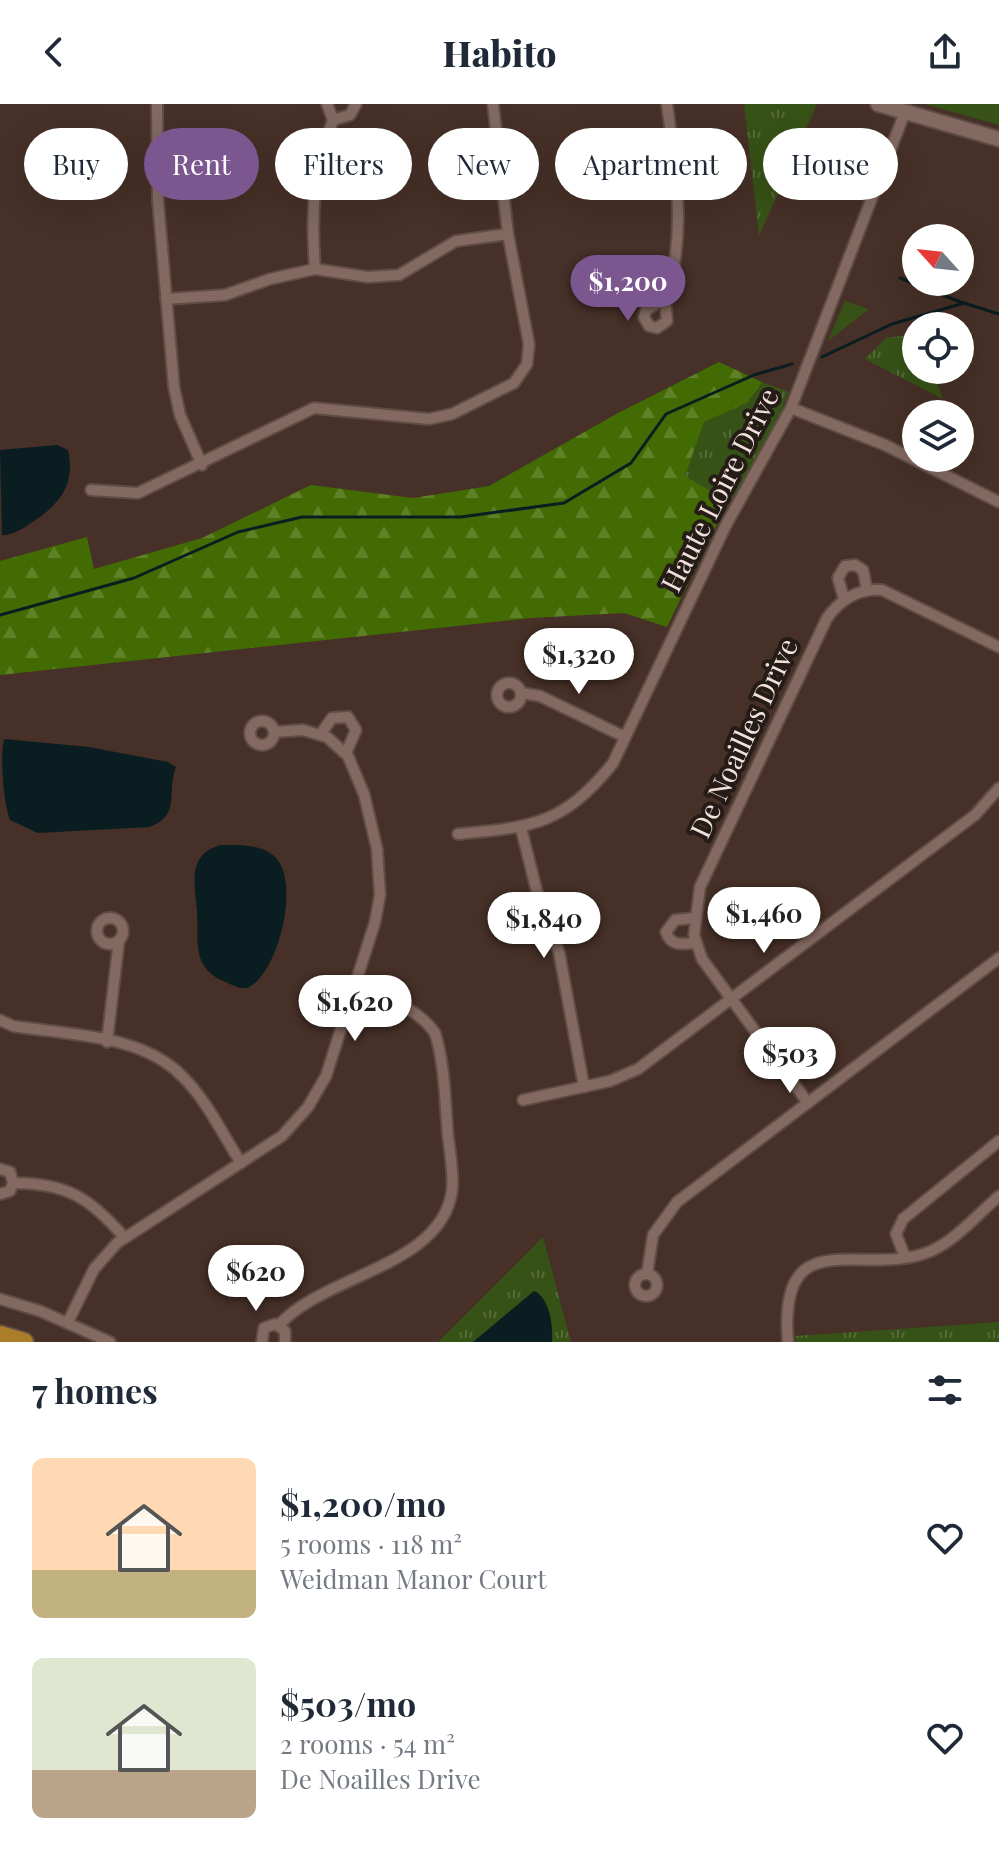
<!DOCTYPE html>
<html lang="en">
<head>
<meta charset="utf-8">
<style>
  :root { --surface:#fff; --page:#f6f6f7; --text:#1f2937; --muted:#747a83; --accent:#7c568e }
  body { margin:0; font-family:"Playfair Display",serif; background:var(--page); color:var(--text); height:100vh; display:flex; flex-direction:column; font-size:30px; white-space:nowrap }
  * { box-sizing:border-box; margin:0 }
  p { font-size:26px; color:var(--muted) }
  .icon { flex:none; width:44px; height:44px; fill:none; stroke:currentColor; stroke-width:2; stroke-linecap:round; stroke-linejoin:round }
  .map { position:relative; height:1238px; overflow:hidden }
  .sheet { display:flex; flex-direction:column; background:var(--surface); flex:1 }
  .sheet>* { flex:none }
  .guide { position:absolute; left:24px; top:24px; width:952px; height:72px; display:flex; gap:16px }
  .needle { width:52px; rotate:297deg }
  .fabs { position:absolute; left:902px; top:120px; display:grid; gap:16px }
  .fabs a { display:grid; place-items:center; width:72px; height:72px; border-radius:50%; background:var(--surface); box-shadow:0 8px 32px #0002; font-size:40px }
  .price { position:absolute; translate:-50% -68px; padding:0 18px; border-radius:28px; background:#fff; color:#222; font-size:26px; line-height:52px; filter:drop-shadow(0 2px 4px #0008) }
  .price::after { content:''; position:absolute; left:50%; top:48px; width:24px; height:18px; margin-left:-12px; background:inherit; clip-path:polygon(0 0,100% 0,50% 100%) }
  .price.current { background:var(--accent); color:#fff }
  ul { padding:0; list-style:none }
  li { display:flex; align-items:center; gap:24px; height:200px; padding:0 32px }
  li span { display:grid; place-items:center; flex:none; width:224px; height:160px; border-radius:12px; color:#555 }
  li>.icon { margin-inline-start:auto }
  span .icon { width:96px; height:96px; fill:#fffc; stroke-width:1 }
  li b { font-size:34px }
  h2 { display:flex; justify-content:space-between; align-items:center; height:96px; padding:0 32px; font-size:34px }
  .pill { padding:0 28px; border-radius:36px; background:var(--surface); box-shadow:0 8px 32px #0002; font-size:28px; line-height:72px }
  .pill.current { background:var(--accent); color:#fff }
  header { display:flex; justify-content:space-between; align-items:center; height:104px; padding:0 32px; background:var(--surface); font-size:36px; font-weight:800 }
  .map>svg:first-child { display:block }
  .grass { fill:url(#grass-tufts) }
  .forest { fill:url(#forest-firs) }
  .park { fill:#375217 }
  .water { fill:#0a1d21 }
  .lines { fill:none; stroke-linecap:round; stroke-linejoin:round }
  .stream { stroke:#0a1d21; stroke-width:3 }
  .street-casing { stroke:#5e4c45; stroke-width:14 }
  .secondary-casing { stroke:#5e4c45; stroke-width:18 }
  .highway-casing { stroke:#5e4c45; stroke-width:22 }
  .street { stroke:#836960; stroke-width:10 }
  .secondary { stroke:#836960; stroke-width:14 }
  .highway { stroke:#aa7d28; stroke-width:18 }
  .labels { text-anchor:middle; stroke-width:8; stroke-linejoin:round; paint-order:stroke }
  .street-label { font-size:28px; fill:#f0e1db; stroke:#251b17 }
</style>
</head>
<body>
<header><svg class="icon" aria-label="back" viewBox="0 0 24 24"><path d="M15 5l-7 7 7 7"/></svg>Habito<svg class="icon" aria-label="share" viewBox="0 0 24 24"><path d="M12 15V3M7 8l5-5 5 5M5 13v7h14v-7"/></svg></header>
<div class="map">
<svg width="999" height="1238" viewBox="0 0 999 1238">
  <defs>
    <pattern id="grass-tufts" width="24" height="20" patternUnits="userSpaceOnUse" patternTransform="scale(2)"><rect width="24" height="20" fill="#375217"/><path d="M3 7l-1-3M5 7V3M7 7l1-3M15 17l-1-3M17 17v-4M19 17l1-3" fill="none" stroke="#546b38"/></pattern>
    <pattern id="forest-firs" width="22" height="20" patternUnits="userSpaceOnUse" patternTransform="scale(2)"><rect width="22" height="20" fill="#426b03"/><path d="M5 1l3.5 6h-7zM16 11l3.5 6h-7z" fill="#5e8027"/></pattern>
  </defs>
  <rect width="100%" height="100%" fill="#463027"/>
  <g class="grass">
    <path d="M744 0H817L759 132Z"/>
    <path d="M845 197 869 205 828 237Z"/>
    <path d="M916 230V266H938L935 273 943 295 865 255 886 234Z"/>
    <path d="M762 278 789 288 773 328 718 418 709 386 684 372 704 318 747 299Z"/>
    <path d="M543 1133 571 1238H438Z"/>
    <path d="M999 1218V1238H796L795 1232Z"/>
  </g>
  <path class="forest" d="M719 258 762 278 747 299 704 318 685 372 709 386 718 418 667 523 624 509 531 514 0 571V457L87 433 94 465 202 434 311 381 413 394 489 382 618 309Z"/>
  <path class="park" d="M925 0H999V21Z"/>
  <g class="water">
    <path d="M57 341 68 346C76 381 59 401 31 419 22 425 13 431 2 431L0 346Z"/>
    <path d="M4 635 89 643 168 658 176 663C166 687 182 712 149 723L38 729 10 716C3 696 0 654 4 635Z"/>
    <path d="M221 741C238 741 261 740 274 752 302 776 278 872 247 884 238 885 231 880 223 877 191 862 199 838 197 808 195 781 186 750 221 741Z"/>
    <path d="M534 1187C550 1194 553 1222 552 1238H473Z"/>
  </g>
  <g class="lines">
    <g class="stream">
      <path d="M900 174 963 199"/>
      <path d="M822 253 892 220 964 199 999 210"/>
      <path d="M0 511 134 474 238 428 302 413H461L564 399 631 359 666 310 754 271 792 260"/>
    </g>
    <defs>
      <g id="street">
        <path d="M157 0 158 97 174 283 180 311 202 361"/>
        <path d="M327 0 333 16 350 11 356 0"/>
        <path d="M315 165C311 111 313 66 333 16"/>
        <path d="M166 195 225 191 270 175 315 165 368 173 399 171 456 137 508 130"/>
        <path d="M665 195C688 133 675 63 667 0"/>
        <path d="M665 195 667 217 657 224 649 222 644 213 646 206Z"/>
        <path d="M791 304 885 341 999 398"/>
        <path d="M91 386 138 389 314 304 429 315 452 310 514 279 527 260 529 240 508 130 493 0"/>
        <path d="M844 495 838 474 845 462 855 461 863 466 867 486"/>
        <circle cx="509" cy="591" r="12"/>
        <path d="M521 589 540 592 625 633"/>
        <circle cx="262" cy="629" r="12"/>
        <path d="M320 631 332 614 348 613 356 626 346 649"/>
        <path d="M521 724 540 800 559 848 584 983"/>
        <path d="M458 730C533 723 563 721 613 659L726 421 791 304 905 8"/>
        <path d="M694 814 675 816 666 828C671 843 683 840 696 839"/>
        <circle cx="110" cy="827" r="13"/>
        <path d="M0 916 13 922C68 931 141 930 182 972 206 995 223 1031 241 1059"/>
        <path d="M107 938 119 836"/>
        <path d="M523 996 610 977 638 965 975 711 999 684"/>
        <path d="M808 999 702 855 694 831 700 783 827 514C841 495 858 484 882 486L999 543"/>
        <path d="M0 1065 10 1068 13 1079 10 1087 0 1090"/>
        <path d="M13 1079C67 1079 90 1094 124 1133"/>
        <path d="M905 1153 896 1130 903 1115 999 1037"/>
        <circle cx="646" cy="1181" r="11"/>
        <path d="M647 1170 653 1131 677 1098 999 854"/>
        <path d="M0 1195 40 1207 110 1238"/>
        <path d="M68 1218 94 1165 117 1139 282 1032 308 1003 326 972 375 818 380 791 377 745 364 690 348 652 327 633 303 626 274 628"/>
        <path d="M279 1221C325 1170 441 1163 452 1087 454 1069 450 1050 448 1032 445 998 445 961 435 929 416 902 384 894 355 884"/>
        <path d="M262 1238 264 1224 275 1220 285 1227V1238"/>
        <path d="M788 1238C778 1113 863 1176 931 1147 956 1136 978 1110 999 1092"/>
      </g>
      <path id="secondary" d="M878 0 999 35"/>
      <path id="highway" d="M0 1231 24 1238"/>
    </defs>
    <use href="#street" class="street-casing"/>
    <use href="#secondary" class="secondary-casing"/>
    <use href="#highway" class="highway-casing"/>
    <use href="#street" class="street"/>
    <use href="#secondary" class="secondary"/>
    <use href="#highway" class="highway"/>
  </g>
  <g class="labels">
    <g class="street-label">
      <text transform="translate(720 386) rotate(-63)" y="10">Haute Loire Drive</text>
      <text transform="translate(744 634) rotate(-65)" y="10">De Noailles Drive</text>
    </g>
  </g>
</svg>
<div class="fabs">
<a><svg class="needle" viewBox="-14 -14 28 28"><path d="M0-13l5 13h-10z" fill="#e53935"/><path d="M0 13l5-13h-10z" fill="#747a83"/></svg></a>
<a><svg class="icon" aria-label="locate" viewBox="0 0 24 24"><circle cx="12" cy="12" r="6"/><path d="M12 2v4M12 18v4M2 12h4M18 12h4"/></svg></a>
<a><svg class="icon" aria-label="layers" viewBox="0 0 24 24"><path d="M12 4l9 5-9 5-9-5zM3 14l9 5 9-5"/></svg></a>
</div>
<b class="price current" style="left:628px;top:219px">$1,200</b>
<b class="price" style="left:579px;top:592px">$1,320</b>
<b class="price" style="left:764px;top:851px">$1,460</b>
<b class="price" style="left:544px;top:856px">$1,840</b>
<b class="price" style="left:355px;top:939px">$1,620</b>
<b class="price" style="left:790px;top:991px">$503</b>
<b class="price" style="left:256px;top:1209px">$620</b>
<div class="guide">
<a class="pill">Buy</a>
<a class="pill current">Rent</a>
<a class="pill">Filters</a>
<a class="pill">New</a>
<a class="pill">Apartment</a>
<a class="pill">House</a>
</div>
</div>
<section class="sheet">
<h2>7 homes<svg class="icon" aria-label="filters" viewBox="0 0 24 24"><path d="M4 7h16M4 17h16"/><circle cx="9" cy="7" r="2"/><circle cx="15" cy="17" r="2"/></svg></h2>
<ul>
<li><span style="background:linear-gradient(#ffd9b3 70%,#c2b280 0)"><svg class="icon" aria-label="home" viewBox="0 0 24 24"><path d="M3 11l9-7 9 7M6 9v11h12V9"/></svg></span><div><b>$1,200/mo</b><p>5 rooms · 118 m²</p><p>Weidman Manor Court</p></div><svg class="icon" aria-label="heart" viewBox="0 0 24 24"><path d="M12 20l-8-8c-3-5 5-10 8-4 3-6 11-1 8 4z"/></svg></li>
<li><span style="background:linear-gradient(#dfe7d0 70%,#b9a48a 0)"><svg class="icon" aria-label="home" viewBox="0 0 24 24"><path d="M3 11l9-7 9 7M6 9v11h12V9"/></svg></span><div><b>$503/mo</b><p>2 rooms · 54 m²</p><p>De Noailles Drive</p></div><svg class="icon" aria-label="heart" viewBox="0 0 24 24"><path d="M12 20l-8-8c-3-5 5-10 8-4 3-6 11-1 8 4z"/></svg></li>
</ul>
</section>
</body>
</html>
